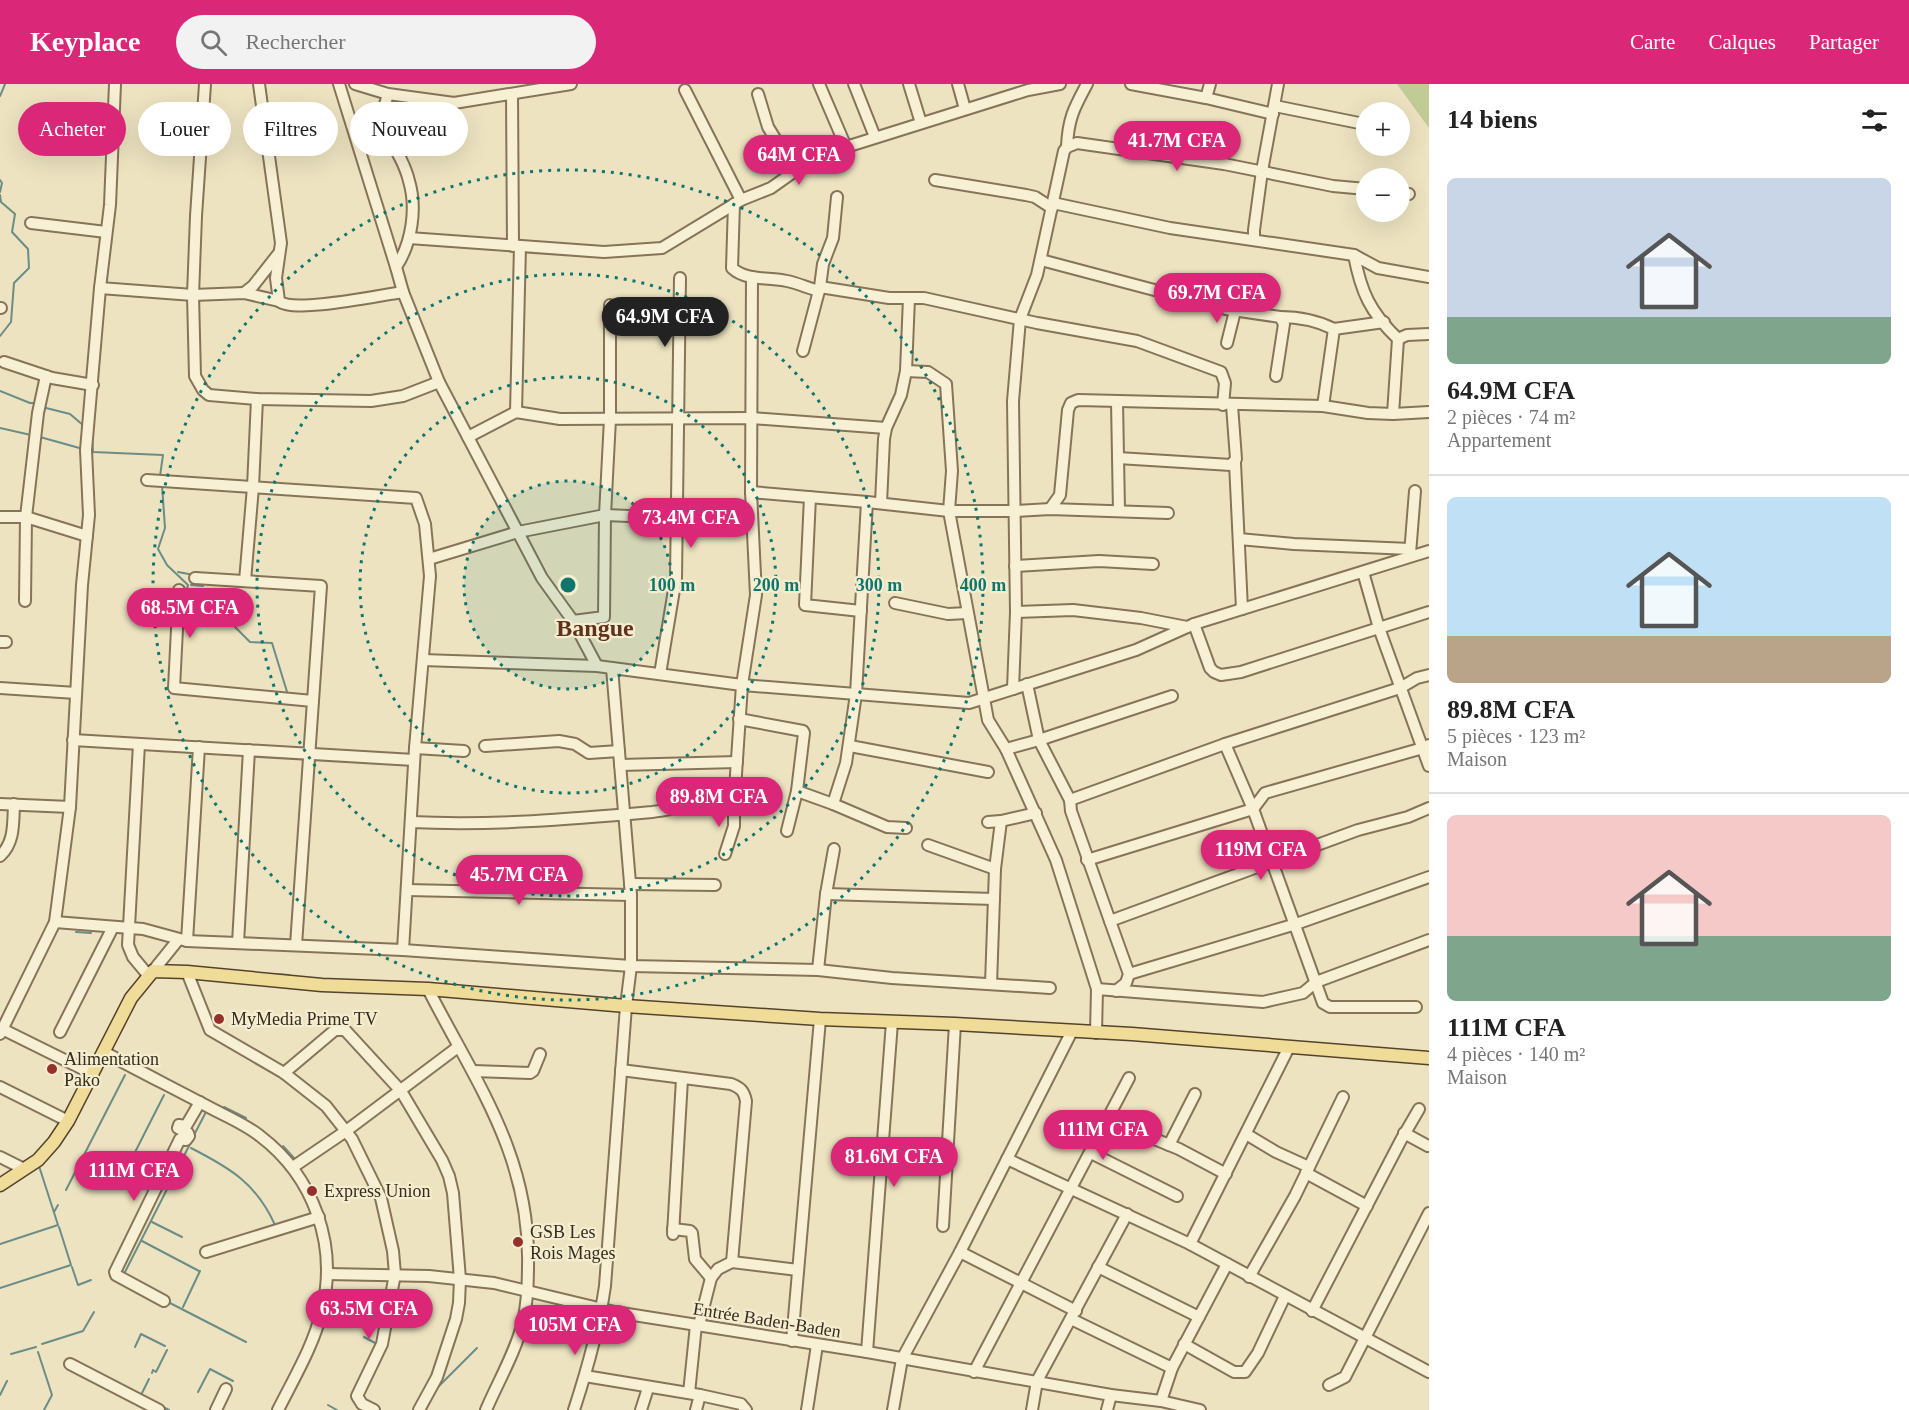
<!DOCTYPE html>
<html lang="fr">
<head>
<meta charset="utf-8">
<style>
  :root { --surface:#fff; --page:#f2f2f2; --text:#222; --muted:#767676; --line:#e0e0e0; --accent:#db2777 }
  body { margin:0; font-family:"Times New Roman",serif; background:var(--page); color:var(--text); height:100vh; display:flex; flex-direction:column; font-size:22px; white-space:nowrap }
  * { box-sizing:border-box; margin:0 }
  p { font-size:20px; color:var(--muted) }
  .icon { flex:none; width:33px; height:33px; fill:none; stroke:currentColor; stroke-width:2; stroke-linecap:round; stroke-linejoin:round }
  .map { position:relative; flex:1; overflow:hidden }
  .panel { display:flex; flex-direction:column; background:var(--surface); width:480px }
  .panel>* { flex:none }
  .guide { position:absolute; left:18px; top:18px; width:570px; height:54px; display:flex; gap:12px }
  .controls { position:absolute; left:1356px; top:18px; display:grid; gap:12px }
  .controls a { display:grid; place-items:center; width:54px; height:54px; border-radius:50%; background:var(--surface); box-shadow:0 6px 24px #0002; font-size:30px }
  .price { position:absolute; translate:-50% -51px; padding:0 14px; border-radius:21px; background:var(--accent); color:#fff; font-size:20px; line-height:39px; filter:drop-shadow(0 2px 3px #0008) }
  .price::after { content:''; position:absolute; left:50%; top:36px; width:18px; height:14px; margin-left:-9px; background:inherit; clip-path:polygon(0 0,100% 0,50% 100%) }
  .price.on { background:#222; color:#fff }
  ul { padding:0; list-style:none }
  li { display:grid; align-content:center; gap:12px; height:318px; padding:0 18px }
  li+li { border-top:2px solid var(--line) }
  li span { display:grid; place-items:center; height:186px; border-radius:9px; color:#555 }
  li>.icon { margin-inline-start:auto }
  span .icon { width:108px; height:108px; fill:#fffc; stroke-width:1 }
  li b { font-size:26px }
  h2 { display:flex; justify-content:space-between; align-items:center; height:72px; padding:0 18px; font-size:26px }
  .chip { padding:0 21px; border-radius:27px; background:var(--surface); box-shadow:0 6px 24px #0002; font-size:21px; line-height:54px }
  .chip.on { background:var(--accent); color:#fff }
  header { display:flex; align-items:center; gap:36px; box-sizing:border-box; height:84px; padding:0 30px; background:var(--accent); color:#fff }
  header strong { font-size:28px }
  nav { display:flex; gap:33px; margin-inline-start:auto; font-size:21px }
  .search { width:420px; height:54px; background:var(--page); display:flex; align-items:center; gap:15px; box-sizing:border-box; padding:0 21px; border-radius:33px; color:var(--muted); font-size:22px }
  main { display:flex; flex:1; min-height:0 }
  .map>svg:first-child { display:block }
  .green { fill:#c0cb95 }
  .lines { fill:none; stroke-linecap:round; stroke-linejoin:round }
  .stream { stroke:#6b8d87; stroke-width:2 }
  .minor-casing { stroke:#867459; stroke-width:14 }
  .major-casing { stroke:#54422d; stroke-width:15 }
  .minor { stroke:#f8f0d4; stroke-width:10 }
  .major { stroke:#f0dc99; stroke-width:12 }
  .ring { fill:none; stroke:#0f766e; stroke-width:3; stroke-dasharray:3 6 }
  .poi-dot { fill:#94312a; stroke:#f5edd0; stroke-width:2 }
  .labels { text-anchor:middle; stroke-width:4.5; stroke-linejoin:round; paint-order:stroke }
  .poi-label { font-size:18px; fill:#362b1d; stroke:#f5edd0; text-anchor:start }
  .street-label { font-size:18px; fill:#362b1d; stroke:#f5edd0 }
  .district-label { font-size:24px; font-weight:bold; fill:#62311d; stroke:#f5edd0 }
  .centre { fill:#0f766e; stroke:#f5edd0; stroke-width:3 }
  .ring-label { font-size:18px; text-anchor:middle; font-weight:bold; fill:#0f766e; stroke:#f5edd0; stroke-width:4.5; stroke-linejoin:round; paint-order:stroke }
</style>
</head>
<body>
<header>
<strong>Keyplace</strong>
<div class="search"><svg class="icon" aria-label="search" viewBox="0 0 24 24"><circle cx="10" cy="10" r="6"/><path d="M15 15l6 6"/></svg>Rechercher</div>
<nav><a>Carte</a><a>Calques</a><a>Partager</a></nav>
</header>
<main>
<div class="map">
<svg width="1429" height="1326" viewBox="0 0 1429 1326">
  <rect width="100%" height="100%" fill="#ede3c1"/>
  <path class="green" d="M1397 0H1429V44Z"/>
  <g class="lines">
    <g class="stream">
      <path d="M0 12 5 0"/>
      <path d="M0 96 2 99 0 108"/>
      <path d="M0 111 1 118 15 130 12 148 28 165 29 184 14 199 11 238 0 252"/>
      <path d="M0 307 30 319H37"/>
      <path d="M42 323 70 330 84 342"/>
      <path d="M0 344 31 351"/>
      <path d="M92 352 93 368 163 371 160 392"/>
      <path d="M40 353 83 365"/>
      <path d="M162 401 165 444 158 465 167 481 188 501 183 519"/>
      <path d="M178 488 194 491"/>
      <path d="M191 501 203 502"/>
      <path d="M181 527 194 531 213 530 234 542 250 558 272 559 288 611"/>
      <path d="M76 848 91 849"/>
      <path d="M272 890 289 891"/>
      <path d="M101 984 108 979H114"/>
      <path d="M224 1023 246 1034"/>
      <path d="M193 1053 207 1026"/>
      <path d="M283 1062 294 1074"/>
      <path d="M191 1064C230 1084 256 1099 275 1141"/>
      <path d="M128 1082 164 1011"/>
      <path d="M66 1106 125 991"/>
      <path d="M54 1128 58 1121"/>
      <path d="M152 1138 182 1153"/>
      <path d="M142 1157 199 1187"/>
      <path d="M0 1160 58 1141 39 1082"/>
      <path d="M72 1183 78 1201 91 1196"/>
      <path d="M123 1192 191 1058"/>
      <path d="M0 1204 71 1181 59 1143"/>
      <path d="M168 1218 246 1258"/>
      <path d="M183 1223 200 1187"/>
      <path d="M319 1252 325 1235"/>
      <path d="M364 1253 377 1260"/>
      <path d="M42 1260 83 1247 94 1228"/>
      <path d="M135 1263 141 1250 165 1262"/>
      <path d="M38 1268 52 1311 44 1326"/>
      <path d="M11 1270 36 1263"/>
      <path d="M152 1289 153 1286 156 1288 167 1266"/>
      <path d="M437 1304 477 1264"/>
      <path d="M198 1308 210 1285 233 1297"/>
      <path d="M0 1311 7 1297"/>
      <path d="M141 1311 149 1295"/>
      <path d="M328 1321 337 1326"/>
      <path d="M161 1322 169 1326"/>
    </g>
    <defs>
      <g id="minor">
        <path d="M205 0 196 132 193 211 195 292 203 306 209 311 257 315 371 317 403 312 439 298"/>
        <path d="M259 0 281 159 276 194 279 217C293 230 380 211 403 208"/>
        <path d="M339 0 396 183"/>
        <path d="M355 0 388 10 454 19 571 0"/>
        <path d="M854 0 875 53"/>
        <path d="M909 0 921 39"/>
        <path d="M958 0 965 25"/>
        <path d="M1131 0 1206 14 1273 30"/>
        <path d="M685 6 741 116"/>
        <path d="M388 10 380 38C390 57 404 76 409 97 417 124 412 159 396 183L403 208 439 298 542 494 573 537 597 582"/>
        <path d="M512 10 513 162"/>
        <path d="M758 10 768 43 795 87"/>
        <path d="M1206 14 1210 0"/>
        <path d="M1275 22 1364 40"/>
        <path d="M846 63 1028 6 1060 0"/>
        <path d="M1067 63C1068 35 1074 24 1087 0"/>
        <path d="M935 96 1026 111 1035 113 1052 124"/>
        <path d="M1400 109 1409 110"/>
        <path d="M1053 119 1170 144 1354 171 1378 184 1429 193"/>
        <path d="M734 120 732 184C746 197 769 193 787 197 797 199 808 204 819 207"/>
        <path d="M31 139 106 148"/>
        <path d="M409 154 604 168 662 164 741 116 771 104 795 87 846 63 819 0"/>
        <path d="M1254 156V146L1262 87 1278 0"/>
        <path d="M1354 171C1361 208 1370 228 1398 255L1393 330"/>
        <path d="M1041 176 1226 225 1280 233 1284 240 1276 292"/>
        <path d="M820 203 889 214H924L1037 239 1137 257 1221 288 1225 299 1223 321"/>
        <path d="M100 204 193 211 244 209 279 217"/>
        <path d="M244 209 253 202 279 169"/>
        <path d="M0 224H1"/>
        <path d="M1280 233C1300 233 1316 236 1334 245"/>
        <path d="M1398 255 1407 251 1429 250"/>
        <path d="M1227 259 1235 227"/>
        <path d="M803 267 820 203 823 180 833 154 837 113"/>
        <path d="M4 278 52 294 93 301"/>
        <path d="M1117 318 1119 427"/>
        <path d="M1323 322 1334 245 1384 238"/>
        <path d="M516 328 520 162"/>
        <path d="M468 353 516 328 560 335 752 334 886 344"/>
        <path d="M1118 374 1231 381 1236 375 1232 321"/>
        <path d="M1235 379 1242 525"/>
        <path d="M147 396 416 414 425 440 430 492 415 664 403 866"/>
        <path d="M751 408 867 418 949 427 952 387 946 300 928 288 906 287"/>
        <path d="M810 413 805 521 861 527"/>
        <path d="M881 419 884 355 886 344 901 311 906 287 909 214"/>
        <path d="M1050 425 1060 411 1068 326 1071 319 1078 316 1323 322 1368 329 1393 330 1429 328"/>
        <path d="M1168 429 1050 425 1015 427H949L988 636 1006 665 1039 656 1172 612"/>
        <path d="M0 433H26L87 452"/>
        <path d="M1239 455 1294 460 1410 465"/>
        <path d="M1410 470 1415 407"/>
        <path d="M429 475 518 448 605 431 677 434"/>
        <path d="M1015 482 1099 477 1153 480"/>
        <path d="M1363 488 1379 544 1429 682"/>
        <path d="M195 494 321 502 296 861"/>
        <path d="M245 497 253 403 257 315"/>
        <path d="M179 506 174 604 313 617"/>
        <path d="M25 517 26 433 38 329 46 292"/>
        <path d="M895 519 948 530 967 529"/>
        <path d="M1016 528 1073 526 1141 534 1187 543"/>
        <path d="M573 537 604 533 605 431 610 335V221"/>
        <path d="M1194 540 1210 584 1214 588 1221 591 1241 588 1429 528"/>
        <path d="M0 558H6"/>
        <path d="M423 576 597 582 742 601 969 619 1136 566 1194 540 1429 467"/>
        <path d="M660 590 676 494 680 194"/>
        <path d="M1027 600 1039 656 1070 716 1071 727 1110 837"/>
        <path d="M0 604 76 609"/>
        <path d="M1013 605 1016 528 1013 317 1020 235 1037 191 1064 67 1067 63 1077 59 1224 80 1333 102 1366 105"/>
        <path d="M739 635 803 647 804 649 797 707 787 747"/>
        <path d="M73 656 414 676"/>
        <path d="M139 660 128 861 133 873 148 891"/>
        <path d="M1225 660 1253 725 1323 919 1330 923H1416"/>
        <path d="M485 662 559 657 575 660 589 669 619 667"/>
        <path d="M850 662 988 688"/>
        <path d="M415 664 464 667"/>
        <path d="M1006 665 1056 776 1097 905 1096 949"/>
        <path d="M620 681 737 678"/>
        <path d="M797 707 833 720 887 743 906 744"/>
        <path d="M1070 716 1225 660 1400 604 1417 594 1429 591"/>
        <path d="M0 720 70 723"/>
        <path d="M833 720 846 679 856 610 867 418"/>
        <path d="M411 738C492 742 572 735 652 728 678 725 708 715 734 720L742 601 756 511 751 408 752 193"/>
        <path d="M988 738 1001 737 1036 729"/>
        <path d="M928 761 995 785"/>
        <path d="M725 770 734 742V720"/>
        <path d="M0 772C15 758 13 739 14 720"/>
        <path d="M1087 776 1253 725 1265 709 1423 664 1429 661"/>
        <path d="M630 800 715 801"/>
        <path d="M407 806 631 811"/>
        <path d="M826 810 994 815"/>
        <path d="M55 838 143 845 187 857 403 866 631 882 818 886 892 894 1050 904"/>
        <path d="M187 857 199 663"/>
        <path d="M238 859 249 666"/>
        <path d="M818 886 826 810 834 765"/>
        <path d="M153 887 178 856"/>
        <path d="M187 888 210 946 284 989 326 1022 352 1055 381 1114 393 1167 395 1190 382 1260 357 1312 362 1320 374 1326"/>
        <path d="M1129 890 1296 840 1429 793"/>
        <path d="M991 900 995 785 1001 737"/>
        <path d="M428 905C476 999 531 1072 528 1183 528 1201 527 1220 523 1238 516 1267 498 1298 486 1326"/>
        <path d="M1097 905 1263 918 1303 909 1316 898 1429 856"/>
        <path d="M1116 907 1126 899 1129 890 1110 837 1358 746 1408 733 1429 724"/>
        <path d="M2 945 93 990"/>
        <path d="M60 948 113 843"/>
        <path d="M0 950 55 838 70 723 82 501 89 431 86 366 100 204 110 121 115 0"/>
        <path d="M104 968C137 986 171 1003 205 1021 223 1031 244 1039 260 1052 314 1093 338 1161 322 1226 314 1261 294 1294 278 1326"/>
        <path d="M621 986 731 1000C741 1004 744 1007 746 1017L732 1178"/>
        <path d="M473 987 530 989 533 987 540 970"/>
        <path d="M284 989 335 946H345L401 1007 442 1076 449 1092 453 1109 460 1195 459 1219 456 1235 437 1293 419 1326"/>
        <path d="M0 1003 68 1037"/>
        <path d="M1108 1036 1179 1065 1226 1090"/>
        <path d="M1404 1049 1428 1062"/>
        <path d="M1246 1050 1276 1068 1309 1083"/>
        <path d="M1169 1061 1195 1010"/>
        <path d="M1091 1069 1177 1112"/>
        <path d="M0 1073 24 1085"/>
        <path d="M1007 1075 1190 1160 1429 1288"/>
        <path d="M293 1083 346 1047 458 963"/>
        <path d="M1306 1089 1367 1122"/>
        <path d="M943 1142 955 940"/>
        <path d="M673 1145 690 1147 692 1149 695 1175 711 1194"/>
        <path d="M673 1150 682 995"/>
        <path d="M1190 1160 1289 963"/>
        <path d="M206 1168 319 1133"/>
        <path d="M960 1168 1076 1227"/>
        <path d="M1098 1183 1199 1233"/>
        <path d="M328 1190 429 1192 494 1199 615 1228 867 1268 1111 1311 1161 1317 1200 1326"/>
        <path d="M1249 1193 1295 1112 1343 1013"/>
        <path d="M164 1217 116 1191 115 1188 180 1055 186 1056 189 1052 188 1049 178 1044 179 1041 186 1042 200 1018"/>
        <path d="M1312 1227 1401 1056 1419 1025"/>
        <path d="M1071 1235 1172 1284"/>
        <path d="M699 1241 711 1194 718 1185 732 1178 798 1186"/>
        <path d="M792 1257 820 935"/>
        <path d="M1184 1260 1234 1288H1245L1258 1269 1285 1212"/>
        <path d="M867 1268 892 938"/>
        <path d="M70 1280 159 1326"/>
        <path d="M974 1288 1129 994"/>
        <path d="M585 1292 700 1311 741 1320 746 1326"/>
        <path d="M1329 1301 1345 1293 1429 1129"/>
        <path d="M689 1309 696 1241"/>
        <path d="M1161 1317 1172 1284 1227 1180"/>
        <path d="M216 1326 226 1305"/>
        <path d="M574 1326C587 1286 599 1244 605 1202L626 922 631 882V811L612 584"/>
        <path d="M641 1326 648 1304"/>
        <path d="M696 1326 700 1311"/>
        <path d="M807 1326 817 1261"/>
        <path d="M893 1326 902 1275 960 1168 1072 947"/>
        <path d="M1032 1326 1037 1297 1127 1130"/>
        <path d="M1107 1326 1111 1311"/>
      </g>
      <path id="major" d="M0 1101 38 1076 54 1058 68 1037 131 914 153 887 187 888 322 901 428 905 626 922 820 935 955 940 1132 950 1429 974"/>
    </defs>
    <use href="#minor" class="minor-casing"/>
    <use href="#major" class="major-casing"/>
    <use href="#minor" class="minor"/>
    <use href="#major" class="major"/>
  </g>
  <circle cx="568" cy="501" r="104" fill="#0f766e" fill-opacity=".12"/>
  <g class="ring">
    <circle cx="568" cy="501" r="104"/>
    <circle cx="568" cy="501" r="208"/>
    <circle cx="568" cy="501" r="311"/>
    <circle cx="568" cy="501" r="415"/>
  </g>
  <g class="poi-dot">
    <circle cx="219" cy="935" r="6"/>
    <circle cx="52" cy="985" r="6"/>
    <circle cx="312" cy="1107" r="6"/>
    <circle cx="518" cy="1158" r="6"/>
  </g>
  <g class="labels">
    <g class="poi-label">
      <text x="231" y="941">MyMedia Prime TV</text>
      <text x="64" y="981">Alimentation<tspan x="64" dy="21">Pako</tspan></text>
      <text x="324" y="1113">Express Union</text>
      <text x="530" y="1154">GSB Les<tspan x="530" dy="21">Rois Mages</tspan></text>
    </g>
    <g class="street-label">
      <text transform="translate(767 1236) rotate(9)" y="6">Entrée Baden-Baden</text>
    </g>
    <g class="district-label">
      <text x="595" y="552">Bangue</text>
    </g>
  </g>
  <circle cx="568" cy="501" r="9" class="centre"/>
  <g class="ring-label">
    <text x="672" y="507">100 m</text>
    <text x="776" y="507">200 m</text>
    <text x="879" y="507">300 m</text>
    <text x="983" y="507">400 m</text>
  </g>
</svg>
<div class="controls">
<a>+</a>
<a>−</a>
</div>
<b class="price" style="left:1177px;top:88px">41.7M CFA</b>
<b class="price" style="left:799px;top:102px">64M CFA</b>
<b class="price" style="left:1217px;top:240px">69.7M CFA</b>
<b class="price on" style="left:665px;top:264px">64.9M CFA</b>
<b class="price" style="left:691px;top:465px">73.4M CFA</b>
<b class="price" style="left:190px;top:555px">68.5M CFA</b>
<b class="price" style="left:719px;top:744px">89.8M CFA</b>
<b class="price" style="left:1261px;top:797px">119M CFA</b>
<b class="price" style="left:519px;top:822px">45.7M CFA</b>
<b class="price" style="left:1103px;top:1077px">111M CFA</b>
<b class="price" style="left:894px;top:1104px">81.6M CFA</b>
<b class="price" style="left:134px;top:1118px">111M CFA</b>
<b class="price" style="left:369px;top:1256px">63.5M CFA</b>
<b class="price" style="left:575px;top:1272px">105M CFA</b>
<div class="guide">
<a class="chip on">Acheter</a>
<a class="chip">Louer</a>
<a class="chip">Filtres</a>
<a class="chip">Nouveau</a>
</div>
</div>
<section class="panel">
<h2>14 biens<svg class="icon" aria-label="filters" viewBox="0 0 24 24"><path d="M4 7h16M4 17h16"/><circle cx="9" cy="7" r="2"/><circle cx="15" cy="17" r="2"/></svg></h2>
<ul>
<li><span style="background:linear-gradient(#c9d6e8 75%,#7fa58c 0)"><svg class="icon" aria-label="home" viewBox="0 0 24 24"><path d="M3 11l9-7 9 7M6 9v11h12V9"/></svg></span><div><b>64.9M CFA</b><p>2 pièces · 74 m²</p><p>Appartement</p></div></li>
<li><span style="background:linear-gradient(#bfe0f5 75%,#b9a48a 0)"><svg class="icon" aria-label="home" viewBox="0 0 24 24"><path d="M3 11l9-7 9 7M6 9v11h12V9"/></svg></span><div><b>89.8M CFA</b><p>5 pièces · 123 m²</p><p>Maison</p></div></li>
<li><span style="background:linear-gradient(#f6c9c9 65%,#7fa58c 0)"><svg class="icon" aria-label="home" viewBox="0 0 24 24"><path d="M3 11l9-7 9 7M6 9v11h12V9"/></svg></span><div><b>111M CFA</b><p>4 pièces · 140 m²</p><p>Maison</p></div></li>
</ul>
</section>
</main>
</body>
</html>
